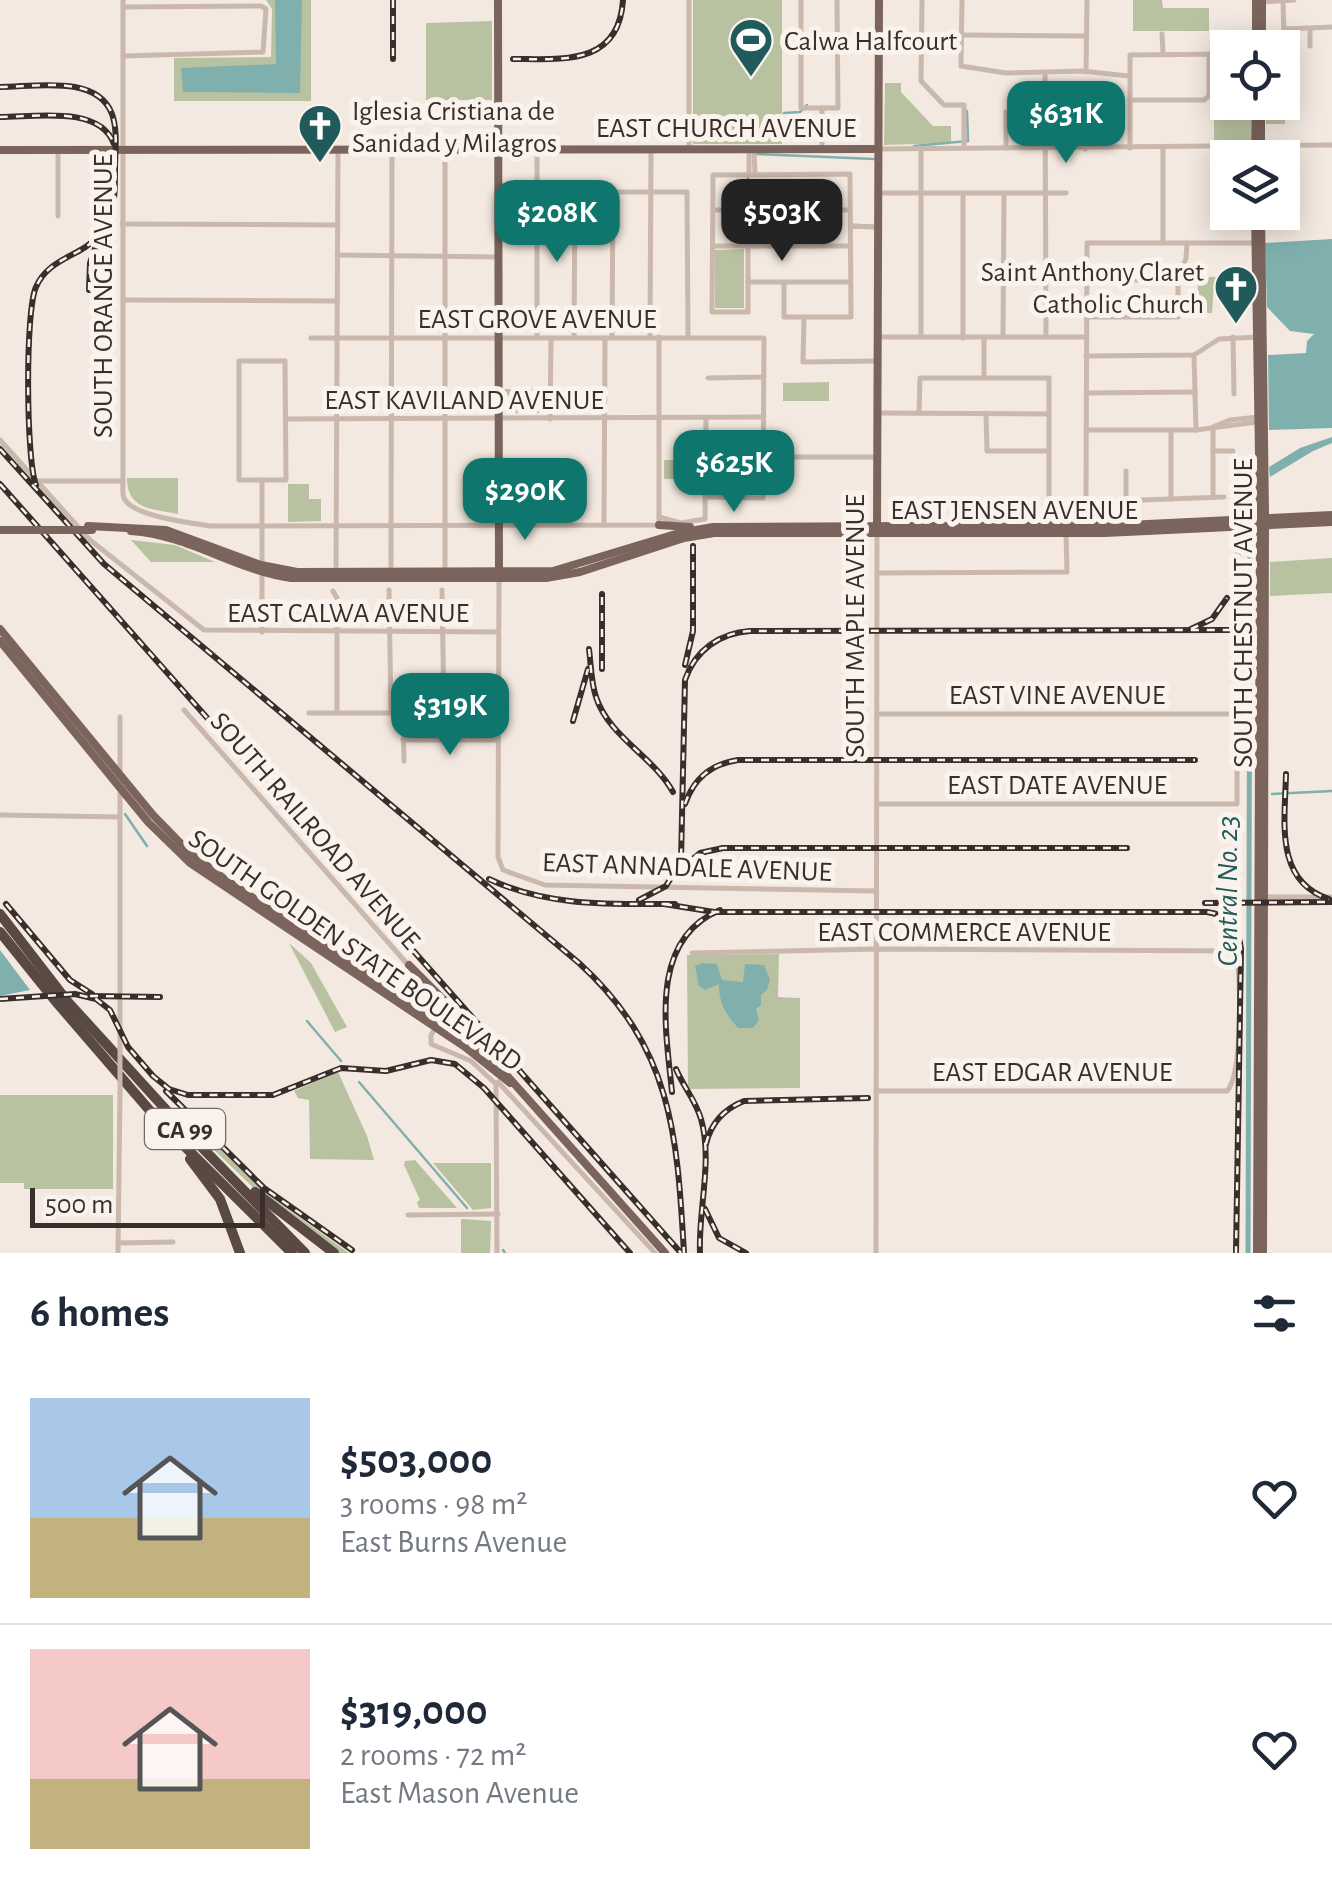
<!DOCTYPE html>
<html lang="en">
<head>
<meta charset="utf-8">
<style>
  :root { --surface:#fff; --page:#f6f6f7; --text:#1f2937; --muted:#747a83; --line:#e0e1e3; --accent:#0f766e }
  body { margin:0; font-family:"Alegreya Sans",sans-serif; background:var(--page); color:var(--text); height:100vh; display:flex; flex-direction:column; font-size:38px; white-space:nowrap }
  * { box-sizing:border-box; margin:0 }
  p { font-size:32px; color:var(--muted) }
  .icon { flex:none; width:55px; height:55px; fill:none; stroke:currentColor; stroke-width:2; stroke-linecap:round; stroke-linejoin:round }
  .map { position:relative; height:1253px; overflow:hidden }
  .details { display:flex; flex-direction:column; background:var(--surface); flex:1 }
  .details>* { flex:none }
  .buttons { position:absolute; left:1210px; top:30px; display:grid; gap:20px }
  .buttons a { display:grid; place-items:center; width:90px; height:90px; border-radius:0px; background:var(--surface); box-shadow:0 5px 25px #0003; font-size:50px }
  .scale { position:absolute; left:30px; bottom:25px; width:235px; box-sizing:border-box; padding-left:10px; border:5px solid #392e2a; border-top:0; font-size:28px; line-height:35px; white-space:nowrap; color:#392e2a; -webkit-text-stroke:8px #faf3ed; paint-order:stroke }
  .price { position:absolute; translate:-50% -85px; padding:0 22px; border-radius:20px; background:var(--accent); color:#fff; font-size:32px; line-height:65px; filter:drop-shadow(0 2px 5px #0008) }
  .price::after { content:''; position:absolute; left:50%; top:60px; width:30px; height:22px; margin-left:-15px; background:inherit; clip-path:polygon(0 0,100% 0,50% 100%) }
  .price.current { background:#222; color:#fff }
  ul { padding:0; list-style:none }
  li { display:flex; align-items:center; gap:30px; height:250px; padding:0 30px }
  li+li { border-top:2px solid var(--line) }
  li span { display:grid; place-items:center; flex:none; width:280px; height:200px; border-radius:0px; color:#555 }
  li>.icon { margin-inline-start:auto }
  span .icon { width:120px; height:120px; fill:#fffc; stroke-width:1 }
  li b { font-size:42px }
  h2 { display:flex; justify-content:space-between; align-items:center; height:120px; padding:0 30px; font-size:42px }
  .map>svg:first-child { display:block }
  .green { fill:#b9c2a0 }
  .water { fill:#7fb0ae }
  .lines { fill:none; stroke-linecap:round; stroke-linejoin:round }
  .stream { stroke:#7fb0ae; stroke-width:2.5 }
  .canal { stroke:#7fb0ae; stroke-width:5 }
  .minor { stroke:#cbb8ac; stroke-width:5 }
  .major { stroke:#7b645c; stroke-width:8 }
  .highway { stroke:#5a4842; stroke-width:10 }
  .rail-casing { stroke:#392e2a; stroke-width:6 }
  .rail { stroke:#faf3ed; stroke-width:2.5; stroke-dasharray:8; stroke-linecap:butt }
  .minor-bridge { stroke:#cbb8ac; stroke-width:5 }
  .major-bridge { stroke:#7b645c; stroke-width:8 }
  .labels { text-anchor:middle; stroke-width:10; stroke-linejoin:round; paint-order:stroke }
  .shield { fill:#faf3ed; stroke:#736964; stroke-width:2.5 }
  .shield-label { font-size:25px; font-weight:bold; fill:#392e2a }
  .poi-label { font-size:28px; fill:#392e2a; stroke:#faf3ed; text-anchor:start }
  .street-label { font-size:28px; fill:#392e2a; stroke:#faf3ed }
  .water-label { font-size:30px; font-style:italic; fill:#205a5a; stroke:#faf3ed }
</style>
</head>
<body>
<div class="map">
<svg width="1332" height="1253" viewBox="0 0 1332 1253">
  <rect width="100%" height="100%" fill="#f3e9e0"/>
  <g class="green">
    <path d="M266 0H311V101H174V58L271 57 272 9Z"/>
    <path d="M693 0H782V144H693V138L697 137V115H693Z"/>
    <path d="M1133 0H1162L1163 8H1209V31H1133Z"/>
    <path d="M492 21V100H426V23Z"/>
    <path d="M885 83H901V92L933 126H951V143L884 145Z"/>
    <path d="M1285 102V124H1266V103Z"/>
    <rect x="1214" y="116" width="38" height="27"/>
    <path d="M744 249V308H715V250Z"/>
    <path d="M1198 277H1219V285L1214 283 1212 313H1203V304L1197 303Z"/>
    <path d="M829 382V401H783V383Z"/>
    <path d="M504 389H547L546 413H505Z"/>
    <rect x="664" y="460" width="24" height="19"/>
    <path d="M127 478H178V514C153 509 127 510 127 478Z"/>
    <path d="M288 484H309V499H321V521L288 522Z"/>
    <path d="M131 540 175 545 215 562H151Z"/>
    <path d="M1332 558V593L1270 596V562Z"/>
    <path d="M289 943 311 963 347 1027 335 1032Z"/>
    <path d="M779 954 778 997 800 998V1088L688 1089 687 955Z"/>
    <path d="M338 1072 367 1136 374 1160 310 1159 309 1100 298 1098 294 1091Z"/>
    <path d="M0 1095H113V1189H24V1183H0Z"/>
    <path d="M184 1114 268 1195 349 1253H338L264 1198 180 1117Z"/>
    <path d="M415 1160 457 1208H419L417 1202 420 1200 404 1165 405 1161Z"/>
    <path d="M433 1163H491V1208L473 1210Z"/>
    <path d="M461 1219 491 1221 490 1253H461Z"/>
  </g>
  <g class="water">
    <path d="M275 0H302L300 93 183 92 181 68 276 64Z"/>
    <path d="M1332 239V428L1269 430 1268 355 1306 353 1307 341 1314 334 1290 331 1267 307 1265 243Z"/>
    <path d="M1332 437V443L1313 451 1270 477 1269 467 1300 448Z"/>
    <path d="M1243 474 1256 475 1253 515 1243 516Z"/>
    <path d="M0 950 30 990 0 996Z"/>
    <path d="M702 963 717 964 722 980 743 982 745 964 764 965 770 980 767 990 761 995V1005L756 1009 759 1020 753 1028H738C725 1013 719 1003 719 984L705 990 699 986 695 966Z"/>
  </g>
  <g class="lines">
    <g class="stream">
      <path d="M784 113 800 112 807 105"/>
      <path d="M914 146 968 141 967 111"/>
      <path d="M757 154 874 159"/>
      <path d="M746 244 748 177"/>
      <path d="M1272 794 1332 791"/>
      <path d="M125 814 147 846"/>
      <path d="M307 1021 341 1061"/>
      <path d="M359 1082 467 1208"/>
      <path d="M503 1250 505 1253"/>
    </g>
    <path class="canal" d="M1248 1253 1250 530"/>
    <g class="minor">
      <path d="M123 0V481C123 487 122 493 124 498 131 516 191 523 210 526L659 525V337"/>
      <path d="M689 0V150"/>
      <path d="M801 0V108H838L837 0"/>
      <path d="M922 0 921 81 944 105H964V148"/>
      <path d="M962 0 961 66 1006 73 1082 71 1129 76"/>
      <path d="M1283 0 1284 37"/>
      <path d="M1262 2 1294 0"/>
      <path d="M123 7 261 6 266 9 263 52 123 56"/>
      <path d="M1284 29 1332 27"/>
      <path d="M1310 29V46"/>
      <path d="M1162 34 1163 53"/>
      <path d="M962 35 1087 36"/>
      <path d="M838 48H879"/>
      <path d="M1045 72 1046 337"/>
      <path d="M1086 72 1087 0"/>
      <path d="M1130 100H1204L1209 96V54"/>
      <path d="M822 108V147"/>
      <path d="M1085 110V149"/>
      <path d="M1006 148V112"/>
      <path d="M1130 148V55L1228 54"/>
      <path d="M880 149 1332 145"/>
      <path d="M58 150V216"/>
      <path d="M754 150 755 175"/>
      <path d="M749 175V150"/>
      <path d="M498 192H687L688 337"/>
      <path d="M879 193H1066"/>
      <path d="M963 193V338"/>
      <path d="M713 210H850"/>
      <path d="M122 224 337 225"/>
      <path d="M851 226 876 227"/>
      <path d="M851 226 876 227"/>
      <path d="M1163 243V148"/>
      <path d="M713 246H850"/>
      <path d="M748 246V312H712L713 175 850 174 851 317H784V282"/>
      <path d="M337 255 499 257"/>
      <path d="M1087 280H1178"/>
      <path d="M748 282H850"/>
      <path d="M123 300 337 301"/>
      <path d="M804 317 803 362 876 361"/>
      <path d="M1086 317H1178V280L1186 258 1187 243"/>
      <path d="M537 336V149"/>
      <path d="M921 336V149"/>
      <path d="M650 337 651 150"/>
      <path d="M879 337H1086"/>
      <path d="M1003 337 1004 193"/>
      <path d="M1233 337 1234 394"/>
      <path d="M311 338H764L763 498 706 497"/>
      <path d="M574 338 575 192"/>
      <path d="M612 338 613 192"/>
      <path d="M984 340V377"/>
      <path d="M1194 355 1196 430"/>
      <path d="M1086 356 1194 355 1219 339 1258 337"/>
      <path d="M239 361H285L286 480H239Z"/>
      <path d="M708 378 764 377"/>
      <path d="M1086 393 1195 392"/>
      <path d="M877 413 1049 414"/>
      <path d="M919 413 920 378H1049V496"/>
      <path d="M986 413 987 451H1049"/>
      <path d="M285 419 764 417"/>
      <path d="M550 419 551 338"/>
      <path d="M1215 426 1230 420 1258 417"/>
      <path d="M1213 427V497"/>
      <path d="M1086 430H1196L1257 422"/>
      <path d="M0 440 90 540 204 630 498 632"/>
      <path d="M1213 451H1233"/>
      <path d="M764 457H876"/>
      <path d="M706 458 725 457"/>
      <path d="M1126 471V501"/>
      <path d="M262 480V632"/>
      <path d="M38 481H123"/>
      <path d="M1224 497 1086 502 1087 243H1257"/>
      <path d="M1171 499V430"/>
      <path d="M659 517 681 523 705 519 706 417"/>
      <path d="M604 525 605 338"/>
      <path d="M336 566 338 150"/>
      <path d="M391 566 392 150"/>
      <path d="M445 566V150"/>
      <path d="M877 573 1067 572 1066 533"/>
      <path d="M499 579 498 857 503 870 545 885 876 891"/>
      <path d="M389 590 391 713"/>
      <path d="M442 590 444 712"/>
      <path d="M333 591 337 598V712"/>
      <path d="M184 710 409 966"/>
      <path d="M309 713H498"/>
      <path d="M403 713 404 761"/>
      <path d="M877 714H1237"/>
      <path d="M403 740H497"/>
      <path d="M120 774V717"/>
      <path d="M120 790V1048"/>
      <path d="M877 804H1237L1238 527"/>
      <path d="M0 815 120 817"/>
      <path d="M1261 897H1332"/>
      <path d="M692 953 876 949 1236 951C1241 975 1243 1074 1227 1091H876"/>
      <path d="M439 1001 445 1013 431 1035V1044L471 1061 496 1084 497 1253"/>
      <path d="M498 1082 655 1253"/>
      <path d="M408 1215 498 1214"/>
      <path d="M118 1243 173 1242"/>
      <path d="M118 1253 120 1092"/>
      <path d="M876 1253 877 531"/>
    </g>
    <g class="major">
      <path d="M498 0 499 574"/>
      <path d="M1262 0V48"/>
      <path d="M1256 48V0"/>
      <path d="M0 150 877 149"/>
      <path d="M1255 158 1256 102"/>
      <path d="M1261 158V102"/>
      <path d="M1255 212 1260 514 1257 1253"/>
      <path d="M1261 212 1265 513 1263 1253"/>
      <path d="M659 525 690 527"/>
      <path d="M88 526 166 530 261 565 297 572 553 571 679 533 713 527 1127 525 1332 515"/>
      <path d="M877 526 879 0"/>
      <path d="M131 531C189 535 235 570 291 578H546L580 572 684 538 714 533H1105L1332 522"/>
      <path d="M0 629 153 815 190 853 223 878 467 1039 493 1060 665 1253"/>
      <path d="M0 641 148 822 190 863 465 1047 510 1083"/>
      <path d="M409 965 445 1001 475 1041"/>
    </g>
    <g class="highway">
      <path d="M0 914 68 1002 179 1124 305 1253"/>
      <path d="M0 932 58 1004 158 1120 292 1253"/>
      <path d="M190 1159 220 1199 240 1253"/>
      <path d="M255 1192 334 1253"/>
    </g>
    <defs>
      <g id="rail">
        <path d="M393 0V59"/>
        <path d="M513 59C562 59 619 66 623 0"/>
        <path d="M0 87C34 87 97 74 112 114 118 131 115 151 115 168 115 192 116 214 100 234 82 257 49 257 36 287 25 311 26 460 36 485"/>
        <path d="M0 117C35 117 100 105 114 144"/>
        <path d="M89 290 90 263 99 237"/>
        <path d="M0 449 104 564 579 963C673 1049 677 1135 684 1253"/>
        <path d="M0 484 681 1253"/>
        <path d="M1191 629 1212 619 1227 598"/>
        <path d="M589 649C591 665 591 682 596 697 609 737 653 756 673 792"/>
        <path d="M685 665 693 631V546"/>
        <path d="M602 669V594"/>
        <path d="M573 721 588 669"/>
        <path d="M1286 774C1285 821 1274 881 1329 899"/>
        <path d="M685 804C694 778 711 764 738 760H1195"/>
        <path d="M678 871 700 853 723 848H1127"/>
        <path d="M489 879C548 907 611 904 675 904"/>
        <path d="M639 900 666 886 681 861 685 680C695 650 720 633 750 631L1230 630"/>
        <path d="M1205 903 1332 902"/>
        <path d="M6 904 70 980 92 994"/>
        <path d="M664 904 714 912H1207C1229 915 1239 928 1241 949L1236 1253"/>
        <path d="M90 996 160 997"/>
        <path d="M0 999 75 994 96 999 110 1010 128 1047 153 1076 169 1089 188 1095H273L341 1068 386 1071 431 1060 455 1064 484 1088 630 1253"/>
        <path d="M676 1069C683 1086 696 1101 701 1119 713 1161 698 1210 700 1253"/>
        <path d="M166 1091 264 1188 352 1250"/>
        <path d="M672 1092C666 1030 648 940 720 910"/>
        <path d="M706 1144C711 1123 724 1109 744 1101L868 1098"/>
        <path d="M705 1209 719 1238 746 1253"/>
      </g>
    </defs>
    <use href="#rail" class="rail-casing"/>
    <use href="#rail" class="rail"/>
    <path class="minor-bridge" d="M120 1092V1048"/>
    <path class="major-bridge" d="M0 530H92"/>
  </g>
  <defs>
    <symbol id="stadium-pin" viewBox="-11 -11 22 30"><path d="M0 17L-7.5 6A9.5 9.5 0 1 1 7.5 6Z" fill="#205a5a" stroke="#faf3ed"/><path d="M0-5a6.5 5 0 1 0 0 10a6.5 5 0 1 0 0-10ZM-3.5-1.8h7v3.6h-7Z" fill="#fff"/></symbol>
    <symbol id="church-pin" viewBox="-11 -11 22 30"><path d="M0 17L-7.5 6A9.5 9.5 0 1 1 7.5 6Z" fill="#205a5a" stroke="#faf3ed"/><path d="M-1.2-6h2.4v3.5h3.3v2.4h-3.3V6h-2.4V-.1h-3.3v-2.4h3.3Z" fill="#fff"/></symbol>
  </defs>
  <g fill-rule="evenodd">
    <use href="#stadium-pin" x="726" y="15" width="50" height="68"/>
    <use href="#church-pin" x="295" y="101" width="50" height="68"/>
    <use href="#church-pin" x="1211" y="262" width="50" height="68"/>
  </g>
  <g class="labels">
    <rect class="shield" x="145" y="1109" width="80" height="40" rx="8"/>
    <g class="shield-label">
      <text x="185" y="1138">CA 99</text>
    </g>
    <g class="poi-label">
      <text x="784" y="50">Calwa Halfcourt</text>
      <text x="352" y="120">Iglesia Cristiana de<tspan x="352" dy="32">Sanidad y Milagros</tspan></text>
      <text x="1204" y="281" text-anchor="end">Saint Anthony Claret<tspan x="1204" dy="32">Catholic Church</tspan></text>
    </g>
    <g class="street-label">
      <text x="726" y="137">EAST CHURCH AVENUE</text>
      <text transform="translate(102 296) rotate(-90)" y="10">SOUTH ORANGE AVENUE</text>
      <text x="537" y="328">EAST GROVE AVENUE</text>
      <text x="464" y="409">EAST KAVILAND AVENUE</text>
      <text x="1014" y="519">EAST JENSEN AVENUE</text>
      <text x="348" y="622">EAST CALWA AVENUE</text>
      <text transform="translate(1242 613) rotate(-90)" y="10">SOUTH CHESTNUT AVENUE</text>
      <text transform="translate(854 626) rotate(-90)" y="10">SOUTH MAPLE AVENUE</text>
      <text x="1057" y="704">EAST VINE AVENUE</text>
      <text x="1057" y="794">EAST DATE AVENUE</text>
      <text transform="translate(316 830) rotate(49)" y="10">SOUTH RAILROAD AVENUE</text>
      <text transform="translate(687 866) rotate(2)" y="10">EAST ANNADALE AVENUE</text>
      <text x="964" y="941">EAST COMMERCE AVENUE</text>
      <text transform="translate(356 949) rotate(35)" y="10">SOUTH GOLDEN STATE BOULEVARD</text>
      <text x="1052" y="1081">EAST EDGAR AVENUE</text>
    </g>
    <g class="water-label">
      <text transform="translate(1227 891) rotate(-90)" y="10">Central No. 23</text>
    </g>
  </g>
</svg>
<div class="buttons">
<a><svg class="icon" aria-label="locate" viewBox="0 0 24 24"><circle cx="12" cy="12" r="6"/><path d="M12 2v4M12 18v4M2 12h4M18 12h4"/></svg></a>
<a><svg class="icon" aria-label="layers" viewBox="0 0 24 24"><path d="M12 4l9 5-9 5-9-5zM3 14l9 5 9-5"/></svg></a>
</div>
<div class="scale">500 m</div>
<b class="price" style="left:1066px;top:166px">$631K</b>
<b class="price current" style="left:782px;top:264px">$503K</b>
<b class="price" style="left:557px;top:265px">$208K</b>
<b class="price" style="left:734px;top:515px">$625K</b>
<b class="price" style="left:525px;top:543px">$290K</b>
<b class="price" style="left:450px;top:758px">$319K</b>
</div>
<section class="details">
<h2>6 homes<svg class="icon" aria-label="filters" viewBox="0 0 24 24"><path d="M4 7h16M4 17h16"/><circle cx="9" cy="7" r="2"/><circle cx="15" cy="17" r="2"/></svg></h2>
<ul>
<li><span style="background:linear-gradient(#a9c7e8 60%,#c2b280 0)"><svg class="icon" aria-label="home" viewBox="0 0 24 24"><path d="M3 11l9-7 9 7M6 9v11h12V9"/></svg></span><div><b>$503,000</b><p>3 rooms · 98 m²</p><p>East Burns Avenue</p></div><svg class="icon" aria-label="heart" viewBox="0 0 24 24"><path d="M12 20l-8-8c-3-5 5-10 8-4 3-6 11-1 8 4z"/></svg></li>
<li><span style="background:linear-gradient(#f6c9c9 65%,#c2b280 0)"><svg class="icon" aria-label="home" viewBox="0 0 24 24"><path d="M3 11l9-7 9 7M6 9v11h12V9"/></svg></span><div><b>$319,000</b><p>2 rooms · 72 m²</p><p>East Mason Avenue</p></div><svg class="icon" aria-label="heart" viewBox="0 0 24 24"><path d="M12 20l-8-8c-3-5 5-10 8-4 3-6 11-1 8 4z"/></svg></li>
</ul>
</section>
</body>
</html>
